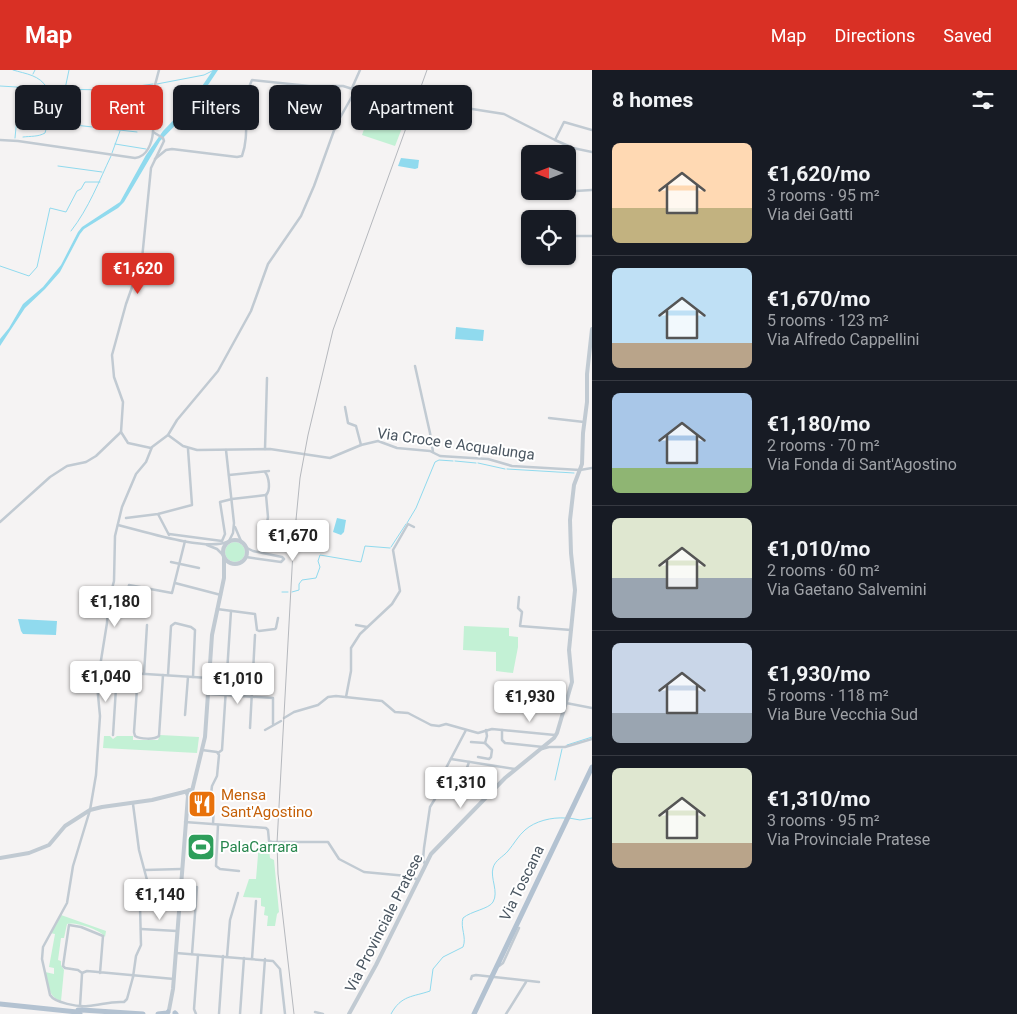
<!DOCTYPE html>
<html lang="en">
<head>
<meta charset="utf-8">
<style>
  :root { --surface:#171b24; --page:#242831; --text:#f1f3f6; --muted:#9ea1a6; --line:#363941; --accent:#d93025 }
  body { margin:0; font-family:Roboto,sans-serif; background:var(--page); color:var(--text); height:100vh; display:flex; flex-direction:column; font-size:19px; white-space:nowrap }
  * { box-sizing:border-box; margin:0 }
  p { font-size:16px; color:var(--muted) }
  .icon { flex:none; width:28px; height:28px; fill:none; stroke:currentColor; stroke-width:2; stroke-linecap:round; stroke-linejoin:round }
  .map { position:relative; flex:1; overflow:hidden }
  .sheet { display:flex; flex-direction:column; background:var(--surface); width:425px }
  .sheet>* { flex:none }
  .hud { position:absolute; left:15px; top:15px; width:475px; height:45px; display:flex; gap:10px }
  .needle { width:32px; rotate:270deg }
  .buttons { position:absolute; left:521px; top:75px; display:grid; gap:10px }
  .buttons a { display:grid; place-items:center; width:55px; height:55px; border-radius:8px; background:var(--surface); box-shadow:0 1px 4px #0004; font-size:25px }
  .price { position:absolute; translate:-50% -42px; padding:0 11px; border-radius:5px; background:#fff; color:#222; font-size:16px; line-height:32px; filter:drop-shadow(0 1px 2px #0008) }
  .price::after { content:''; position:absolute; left:50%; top:30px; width:15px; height:11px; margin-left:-8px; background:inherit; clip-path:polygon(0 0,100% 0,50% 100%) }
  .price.on { background:var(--accent); color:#fff }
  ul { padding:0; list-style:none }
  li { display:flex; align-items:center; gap:15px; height:125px; padding:0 20px }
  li+li { border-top:1px solid var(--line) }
  li span { display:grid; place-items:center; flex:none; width:140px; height:100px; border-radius:8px; color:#555 }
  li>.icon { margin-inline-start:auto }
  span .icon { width:60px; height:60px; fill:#fffc; stroke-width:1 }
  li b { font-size:21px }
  h2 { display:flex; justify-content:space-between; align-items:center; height:60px; padding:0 20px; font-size:21px }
  .chip { padding:0 18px; border-radius:8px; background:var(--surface); box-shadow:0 1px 4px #0004; font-size:18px; line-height:45px }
  .chip.on { background:var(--accent); color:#fff }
  header { display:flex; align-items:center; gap:30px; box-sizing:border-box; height:70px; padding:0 25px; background:var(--accent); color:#fff }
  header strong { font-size:24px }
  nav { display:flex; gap:28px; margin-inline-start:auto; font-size:18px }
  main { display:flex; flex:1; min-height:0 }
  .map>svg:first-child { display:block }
  .green { fill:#c3f1d5 }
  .water { fill:#90daee }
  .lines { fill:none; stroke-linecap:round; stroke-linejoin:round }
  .stream { stroke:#90daee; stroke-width:1 }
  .minor { stroke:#c1cad2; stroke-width:2.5 }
  .tertiary { stroke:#c1cad2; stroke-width:4 }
  .primary { stroke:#b3c2d1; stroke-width:5 }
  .rail { stroke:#b5b8bd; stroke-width:1 }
  .primary-bridge { stroke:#b3c2d1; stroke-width:5 }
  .labels { text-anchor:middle; stroke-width:4; stroke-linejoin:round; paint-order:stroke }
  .street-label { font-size:15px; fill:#4a5661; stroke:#fff }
  .food-label { font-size:15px; fill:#c56008; stroke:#fff; text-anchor:start }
  .leisure-label { font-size:15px; fill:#27864d; stroke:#fff; text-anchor:start }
</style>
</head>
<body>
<header>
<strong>Map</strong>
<nav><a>Map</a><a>Directions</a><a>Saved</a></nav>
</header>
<main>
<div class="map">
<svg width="592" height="944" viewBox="0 0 592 944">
  <rect width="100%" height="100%" fill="#f5f3f3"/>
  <g class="green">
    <path d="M374 31 399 39V43L407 45 395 76 362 65Z"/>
    <path d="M109 32 141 39 137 55 106 48Z"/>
    <circle cx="235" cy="482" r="10"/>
    <path d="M464 556 509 558V566L518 567V577L513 603 496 601V582L463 580Z"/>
    <path d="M160 665 199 667 197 683 103 678 104 666H110L113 669 117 666H133V670H158Z"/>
    <path d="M268 772 270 788 274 790 279 842 277 844 275 856H267L268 846 264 845 265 837 261 836V828L243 827 249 809H256L259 773Z"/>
    <path d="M61 845 106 861 105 867C102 860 74 851 67 854L64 868H61L58 890 61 891V895L64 900 61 931C48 927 48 914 45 902L54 904V898L49 897 55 864 50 863Z"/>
  </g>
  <g class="water">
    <path d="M213 0H218L194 36 160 71 124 132 118 138 84 159 80 164 60 202 45 219 25 238 0 276V269L9 258 23 234 43 217 61 195 78 162 82 157 120 132 146 85 163 61 192 31Z"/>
    <path d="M401 88 419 90 418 98 415 99 398 96Z"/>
    <path d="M456 257 484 260 483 271 455 269Z"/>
    <path d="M337 448 346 450 344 462 341 465 333 462Z"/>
    <path d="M18 549 57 551 56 565 23 564 21 561Z"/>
  </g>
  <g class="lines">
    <g class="stream">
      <path d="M13 0C26 4 40 5 47 18"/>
      <path d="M33 4 35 0"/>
      <path d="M157 14 204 5 214 0"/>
      <path d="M0 16 50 19 110 20 153 14"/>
      <path d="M65 19 69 0"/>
      <path d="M102 57 104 30"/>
      <path d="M23 67C31 66 38 67 45 63L48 52 137 62"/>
      <path d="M15 68 20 17"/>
      <path d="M115 74 146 79"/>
      <path d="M112 83 120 61"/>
      <path d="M58 96 102 102"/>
      <path d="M71 161C89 138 99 111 111 86"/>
      <path d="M0 196 29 206 37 197 50 138 66 142 77 121 81 119 85 112H100"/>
      <path d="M455 391 476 393"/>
      <path d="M478 393 505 399"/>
      <path d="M507 399 574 403"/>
      <path d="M407 453 416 438 435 392 439 390 453 391"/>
      <path d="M391 477 406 454"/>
      <path d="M282 522H288"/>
      <path d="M292 522 299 520V514L302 510 316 508 320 497 318 491 320 485 361 492 365 476 390 478"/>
      <path d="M567 675 592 667"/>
      <path d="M555 710 562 679"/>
      <path d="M569 748 580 750 592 748"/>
      <path d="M391 944C401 925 413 927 430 921L433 899 443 887 463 877C467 867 460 858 463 848 471 841 489 839 493 832 499 822 490 808 493 798 495 790 503 787 508 781 514 774 518 766 525 760 535 751 552 747 565 748"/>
    </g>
    <g class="minor">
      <path d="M352 18 360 0"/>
      <path d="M0 70 18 71 135 88C147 87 152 73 153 62"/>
      <path d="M555 70 564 52 592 60"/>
      <path d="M155 89 166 80 172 79 237 87 242 86C251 62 241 32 252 10L309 16H343L404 35 442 39 453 36 504 44 555 70 573 78 592 82"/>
      <path d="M558 122 592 120"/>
      <path d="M574 166H592"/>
      <path d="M415 296 430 363 433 382"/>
      <path d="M345 337 348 353 356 356 361 375"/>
      <path d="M549 348 584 352"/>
      <path d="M168 365 183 376 197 380 270 379 330 388 361 375 378 371 397 378 430 381 440 386 488 389 512 396 580 400 592 398"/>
      <path d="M151 378 128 373 121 362 123 332 114 307 112 285 126 234 142 189 151 98 164 71 163 68 153 62 155 15 159 0"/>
      <path d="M265 379 267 308"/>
      <path d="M226 380 234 453 233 463 229 471"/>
      <path d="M265 402C269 407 271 420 266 425"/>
      <path d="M229 405 269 401"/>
      <path d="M266 425 268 447 267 453"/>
      <path d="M158 444 169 465"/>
      <path d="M126 448 158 444 192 435 188 379"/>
      <path d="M0 452 50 407 67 396 86 392 96 386 121 362"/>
      <path d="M118 455C143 461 204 481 227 472"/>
      <path d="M235 457 241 471"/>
      <path d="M169 464 222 471 225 464 220 432 232 429 266 425"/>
      <path d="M207 475 217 479 224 486"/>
      <path d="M246 487 281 492 284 489 282 487 253 481 247 478"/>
      <path d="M171 492 199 498"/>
      <path d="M175 513 221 525"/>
      <path d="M519 527 518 538 522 542 520 556 571 560"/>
      <path d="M109 537 123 540 129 515 172 523 185 471"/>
      <path d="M217 539 255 544 257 560 259 561 275 559 276 558 278 548"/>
      <path d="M356 555 367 557"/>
      <path d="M98 601 209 608"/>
      <path d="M138 604 134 662 135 666C140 669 154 670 159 666L163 605"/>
      <path d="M144 604 147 555"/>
      <path d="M168 605 171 556 175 553 191 557 195 560 193 607"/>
      <path d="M208 624 273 628V654"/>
      <path d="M346 627 351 601V578L360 564 392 534 400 521 393 480 408 454 414 457"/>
      <path d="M566 633 592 638"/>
      <path d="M185 645 188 607"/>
      <path d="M284 648 294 642 318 635 328 627 336 626 382 631 395 642 408 643 431 655 439 656 446 654 478 663 492 659 555 665"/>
      <path d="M250 658 255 565"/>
      <path d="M265 660 281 651"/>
      <path d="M502 660V670L505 673 543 677"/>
      <path d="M113 665 117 602"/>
      <path d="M471 672 485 673 487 666 486 660"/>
      <path d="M542 679 549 677H565L592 669"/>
      <path d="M202 680 217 682 219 685 217 706 212 716 211 724 214 735 213 754"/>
      <path d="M218 683 222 680 231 541"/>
      <path d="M478 687 489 689 491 687 492 680 485 673"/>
      <path d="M451 689 515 699"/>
      <path d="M463 709 469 692"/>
      <path d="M185 752 266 758 268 760 269 771 272 772H328L339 789 364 802 407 806 419 810"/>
      <path d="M218 755 216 796 220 799 239 801"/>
      <path d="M425 794 423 790 424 778 430 737 438 724 445 700 466 660"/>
      <path d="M145 800 181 799"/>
      <path d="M141 859 177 861"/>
      <path d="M176 883 273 891 280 899 285 944"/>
      <path d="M192 884 197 817"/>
      <path d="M227 887 230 850 238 823"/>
      <path d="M252 889 256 831"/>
      <path d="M499 896 503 893 519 858"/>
      <path d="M100 903 103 866 81 857 69 855 63 896 65 898 78 900 82 903 87 901 174 909"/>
      <path d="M133 907 127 929 124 932C110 931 101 935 88 936 78 937 55 933 50 925L42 889 43 877 67 833 73 796 90 740 96 705 100 646 97 615 107 553 108 534 114 511 115 466 122 437 136 404 146 392 152 377 168 365 177 350 218 301 251 241 268 194 301 146 314 116 336 55 355 21"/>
      <path d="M133 907 136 886 141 875 140 836 147 810 139 780 133 734"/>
      <path d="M471 909 472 906 476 905 539 912"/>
      <path d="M80 936 82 904"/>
      <path d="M315 942 323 944"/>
      <path d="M196 944 194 939 198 885"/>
      <path d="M219 944 223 886"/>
      <path d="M240 944 244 888"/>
      <path d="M261 944 265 889"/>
      <path d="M506 944 526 912"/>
    </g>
    <g class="tertiary">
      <circle cx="235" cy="482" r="12"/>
      <circle cx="190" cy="723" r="3"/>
      <path d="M192 721 205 667 212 565 224 508V487"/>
      <path d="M0 788 29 783 49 775 65 756 90 740 102 737 152 730 188 721"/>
      <path d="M169 940 173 919 188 726"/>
      <path d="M349 944 376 895 431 784 505 708 554 668 557 663 572 612 569 580 575 520 571 483 570 450 574 415 582 394 583 363 587 332V304L592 259"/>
    </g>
    <g class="primary">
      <path d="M0 934 77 942"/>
      <path d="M82 940 143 944"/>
      <path d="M175 943 176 944"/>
      <path d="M158 944 167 943 168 942"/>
      <path d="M474 944 592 697"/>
    </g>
    <path class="rail" d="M294 944 278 804 277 773 293 481 300 408 308 365 333 260 427 0"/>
    <g class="primary-bridge">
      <path d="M78 940H82"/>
      <path d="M77 943 80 944"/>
    </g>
  </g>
  <defs>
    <symbol id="restaurant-square" viewBox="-11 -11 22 22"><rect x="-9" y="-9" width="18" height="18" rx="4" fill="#e8710a" stroke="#fff"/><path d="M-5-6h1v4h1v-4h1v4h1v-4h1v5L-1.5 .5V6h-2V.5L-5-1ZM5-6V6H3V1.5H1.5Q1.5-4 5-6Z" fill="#fff"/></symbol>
    <symbol id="stadium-square" viewBox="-11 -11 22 22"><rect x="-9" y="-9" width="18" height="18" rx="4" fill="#2e9e5b" stroke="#fff"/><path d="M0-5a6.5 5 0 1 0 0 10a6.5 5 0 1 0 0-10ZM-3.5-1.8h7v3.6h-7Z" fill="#fff"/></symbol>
  </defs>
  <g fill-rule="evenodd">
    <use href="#restaurant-square" x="186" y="718" width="32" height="32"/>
    <use href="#stadium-square" x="185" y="761" width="32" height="32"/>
  </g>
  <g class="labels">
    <g class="street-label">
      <text transform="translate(456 374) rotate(8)" y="5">Via Croce e Acqualunga</text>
      <text transform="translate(522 813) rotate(-64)" y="5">Via Toscana</text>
      <text transform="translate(384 853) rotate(-63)" y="5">Via Provinciale Pratese</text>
    </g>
    <g class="food-label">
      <text x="221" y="730">Mensa<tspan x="221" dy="17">Sant'Agostino</tspan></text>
    </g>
    <g class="leisure-label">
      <text x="220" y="782">PalaCarrara</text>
    </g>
  </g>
</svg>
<div class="buttons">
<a><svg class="needle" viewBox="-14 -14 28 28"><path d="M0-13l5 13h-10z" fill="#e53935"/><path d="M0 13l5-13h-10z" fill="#9ea1a6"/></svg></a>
<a><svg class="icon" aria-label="locate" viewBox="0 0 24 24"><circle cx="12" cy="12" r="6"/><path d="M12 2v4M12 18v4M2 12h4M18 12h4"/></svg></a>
</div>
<b class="price on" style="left:138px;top:225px">€1,620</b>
<b class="price" style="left:293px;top:492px">€1,670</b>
<b class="price" style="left:115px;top:558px">€1,180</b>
<b class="price" style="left:106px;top:633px">€1,040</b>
<b class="price" style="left:238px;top:635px">€1,010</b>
<b class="price" style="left:530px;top:653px">€1,930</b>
<b class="price" style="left:461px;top:739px">€1,310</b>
<b class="price" style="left:160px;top:851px">€1,140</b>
<div class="hud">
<a class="chip">Buy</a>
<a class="chip on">Rent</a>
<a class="chip">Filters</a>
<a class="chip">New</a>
<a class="chip">Apartment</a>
</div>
</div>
<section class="sheet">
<h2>8 homes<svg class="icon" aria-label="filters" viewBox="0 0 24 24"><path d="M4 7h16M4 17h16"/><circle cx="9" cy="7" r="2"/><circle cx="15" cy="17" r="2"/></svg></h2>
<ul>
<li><span style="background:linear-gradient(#ffd9b3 65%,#c2b280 0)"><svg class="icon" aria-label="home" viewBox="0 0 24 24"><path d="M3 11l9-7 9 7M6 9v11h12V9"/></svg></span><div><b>€1,620/mo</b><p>3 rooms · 95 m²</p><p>Via dei Gatti</p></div></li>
<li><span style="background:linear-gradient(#bfe0f5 75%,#b9a48a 0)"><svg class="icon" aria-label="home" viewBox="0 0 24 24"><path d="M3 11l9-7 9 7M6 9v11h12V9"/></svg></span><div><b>€1,670/mo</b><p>5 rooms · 123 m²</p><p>Via Alfredo Cappellini</p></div></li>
<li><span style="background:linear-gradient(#a9c7e8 75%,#8fb573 0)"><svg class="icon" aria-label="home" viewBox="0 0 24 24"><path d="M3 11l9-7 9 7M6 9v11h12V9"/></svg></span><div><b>€1,180/mo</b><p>2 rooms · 70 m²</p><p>Via Fonda di Sant'Agostino</p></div></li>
<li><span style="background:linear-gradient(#dfe7d0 60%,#9aa5b1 0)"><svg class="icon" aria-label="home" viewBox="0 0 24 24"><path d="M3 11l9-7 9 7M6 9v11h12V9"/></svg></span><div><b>€1,010/mo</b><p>2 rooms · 60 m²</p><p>Via Gaetano Salvemini</p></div></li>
<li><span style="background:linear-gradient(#c9d6e8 70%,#9aa5b1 0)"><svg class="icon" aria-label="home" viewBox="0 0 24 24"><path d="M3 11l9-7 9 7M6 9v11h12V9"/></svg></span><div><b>€1,930/mo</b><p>5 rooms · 118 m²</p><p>Via Bure Vecchia Sud</p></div></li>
<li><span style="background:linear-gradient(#dfe7d0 75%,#b9a48a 0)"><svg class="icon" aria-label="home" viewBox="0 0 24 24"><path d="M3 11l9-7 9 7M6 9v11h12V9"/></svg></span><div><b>€1,310/mo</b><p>3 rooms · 95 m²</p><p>Via Provinciale Pratese</p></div></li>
</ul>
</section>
</main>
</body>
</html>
